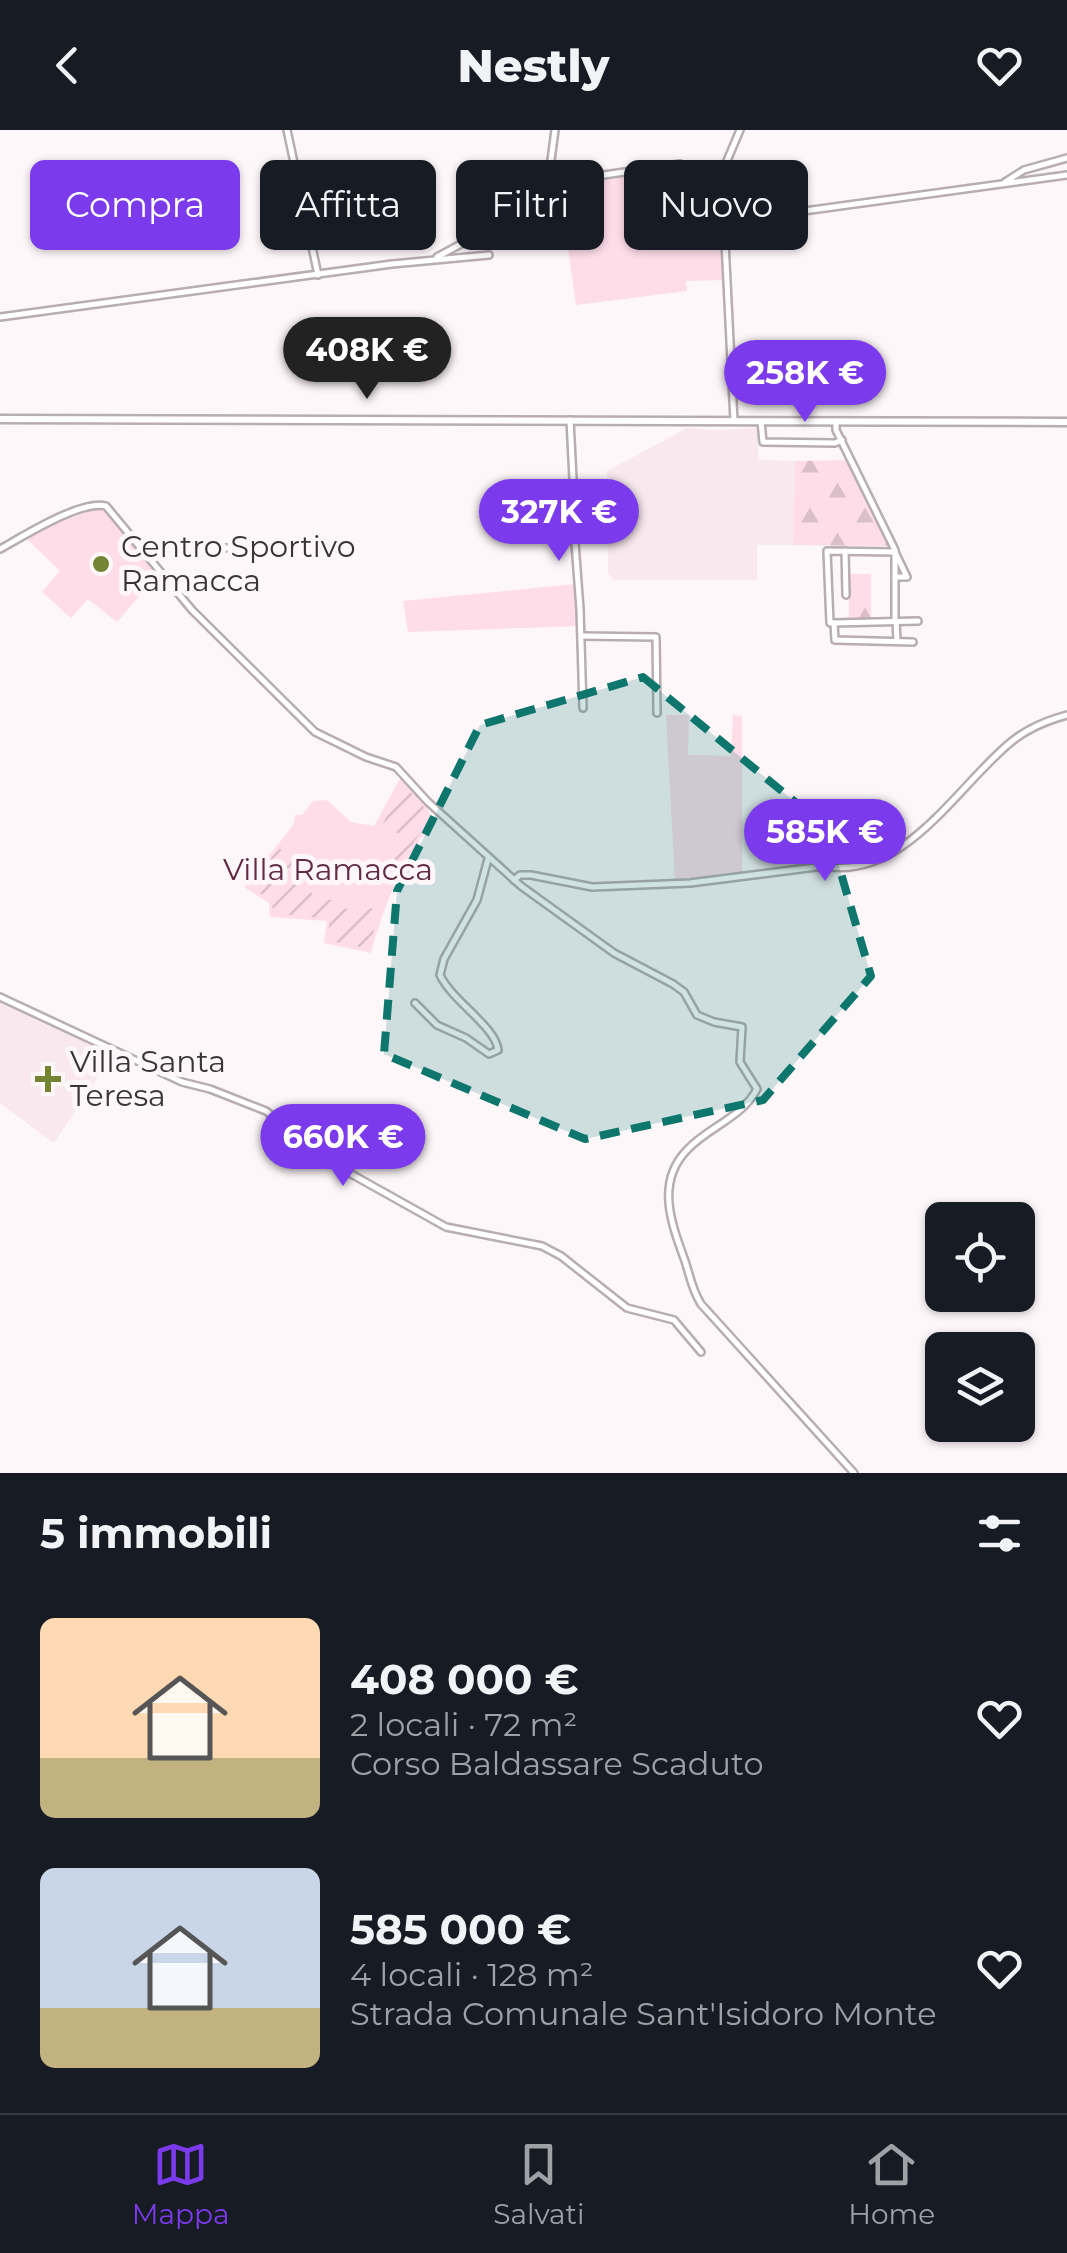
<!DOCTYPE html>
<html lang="it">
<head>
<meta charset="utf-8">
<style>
  :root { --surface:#171b24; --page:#242831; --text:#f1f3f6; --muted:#9ea1a6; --line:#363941; --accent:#7c3aed }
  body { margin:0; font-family:Montserrat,sans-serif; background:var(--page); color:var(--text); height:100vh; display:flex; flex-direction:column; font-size:38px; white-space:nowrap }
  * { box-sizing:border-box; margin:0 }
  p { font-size:32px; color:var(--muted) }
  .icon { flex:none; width:55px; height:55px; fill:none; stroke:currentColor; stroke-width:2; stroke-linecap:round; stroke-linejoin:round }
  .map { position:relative; height:1343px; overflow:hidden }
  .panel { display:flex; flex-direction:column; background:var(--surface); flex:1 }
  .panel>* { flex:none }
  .banner { position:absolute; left:30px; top:30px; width:1008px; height:90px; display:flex; gap:20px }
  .buttons { position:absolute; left:925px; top:1072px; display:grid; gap:20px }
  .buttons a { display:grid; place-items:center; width:110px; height:110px; border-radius:15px; background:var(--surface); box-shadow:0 2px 8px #0004; font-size:50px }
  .price { position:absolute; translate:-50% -85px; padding:0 22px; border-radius:35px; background:var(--accent); color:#fff; font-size:32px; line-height:65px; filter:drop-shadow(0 2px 5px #0008) }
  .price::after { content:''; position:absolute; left:50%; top:60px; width:30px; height:22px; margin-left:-15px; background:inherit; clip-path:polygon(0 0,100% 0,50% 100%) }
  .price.current { background:#222; color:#fff }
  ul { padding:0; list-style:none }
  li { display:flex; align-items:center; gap:30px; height:250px; padding:0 40px }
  li span { display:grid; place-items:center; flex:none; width:280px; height:200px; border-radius:15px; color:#555 }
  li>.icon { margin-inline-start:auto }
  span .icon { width:120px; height:120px; fill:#fffc; stroke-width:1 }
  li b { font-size:42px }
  h2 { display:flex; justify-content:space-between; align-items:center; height:120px; padding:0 40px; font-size:42px }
  .pill { padding:0 35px; border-radius:15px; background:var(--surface); box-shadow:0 2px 8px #0004; font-size:35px; line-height:90px }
  .pill.current { background:var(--accent); color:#fff }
  header { display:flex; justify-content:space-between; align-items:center; height:130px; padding:0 40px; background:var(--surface); font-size:45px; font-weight:800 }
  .tabs { display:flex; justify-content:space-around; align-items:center; height:140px; border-top:2px solid var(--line); background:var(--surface); font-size:28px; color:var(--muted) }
  .tabs a { display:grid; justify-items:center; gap:5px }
  .tabs .current { color:var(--accent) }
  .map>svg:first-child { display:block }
  .built { fill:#f9e9ef }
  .green { fill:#fedde9 }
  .forest { fill:url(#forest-firs) }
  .garden { fill:url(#garden-furrows) }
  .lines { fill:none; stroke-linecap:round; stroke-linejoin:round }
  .street-casing { stroke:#b8adb1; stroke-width:10 }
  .secondary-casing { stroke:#b8adb1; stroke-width:11 }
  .street { stroke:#fff; stroke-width:5 }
  .secondary { stroke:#fff; stroke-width:6 }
  .marked { fill:#0f766e; fill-opacity:0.2; stroke:#0f766e; stroke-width:8; stroke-dasharray:20 12; stroke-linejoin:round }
  .poi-dot { fill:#738433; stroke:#fef7fa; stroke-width:4 }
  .labels { text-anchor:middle; stroke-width:10; stroke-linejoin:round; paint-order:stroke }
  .poi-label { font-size:30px; fill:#393436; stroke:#fef7fa; text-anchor:start }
  .park-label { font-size:30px; fill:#612943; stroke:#fef7fa }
</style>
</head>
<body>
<header><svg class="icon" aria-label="back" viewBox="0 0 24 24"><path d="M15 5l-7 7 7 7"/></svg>Nestly<svg class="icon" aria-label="heart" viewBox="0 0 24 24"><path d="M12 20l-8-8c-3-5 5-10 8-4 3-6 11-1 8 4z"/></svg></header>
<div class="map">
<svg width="1067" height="1343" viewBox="0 0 1067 1343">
  <defs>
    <pattern id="forest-firs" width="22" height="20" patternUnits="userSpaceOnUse" patternTransform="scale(2.5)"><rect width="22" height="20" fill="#fedde9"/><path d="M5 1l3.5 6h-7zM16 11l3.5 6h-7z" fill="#dabec8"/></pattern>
    <pattern id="garden-furrows" width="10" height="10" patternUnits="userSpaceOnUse" patternTransform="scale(2.5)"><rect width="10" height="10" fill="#fedde9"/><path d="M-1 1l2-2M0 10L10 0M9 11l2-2" fill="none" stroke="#dabec8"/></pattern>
  </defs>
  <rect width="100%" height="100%" fill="#fef7fa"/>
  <g class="built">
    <path d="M687 298 713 300 758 298V330L795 331 793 415H757V450H614L608 443 607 341Z"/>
    <path d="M0 869 113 924 54 1013 0 973Z"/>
  </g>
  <g class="green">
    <path d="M682 37 715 90 706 92 707 98H720L725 150 686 151 687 161 576 175 559 55Z"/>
    <path d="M102 377 157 445 117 492 88 469 71 488 42 462 60 441 26 408 55 393Z"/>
    <path d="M576 454 577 496 408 502 403 471Z"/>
    <path d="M666 585H689L688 625 731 626 733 585 742 586V743L675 751Z"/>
    <path d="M401 647 424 671 433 692C402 731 384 775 371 823L324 813 327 791 270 787 269 773 244 757 294 694 295 685H302L313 671 327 670 351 692 374 696Z"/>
  </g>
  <g class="forest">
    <path d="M850 330 890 416 793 415 795 331Z"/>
    <path d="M848 444H871V491L849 492Z"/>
  </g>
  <g class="garden">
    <path d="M403 655 422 673 429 692 415 710 401 736 394 734 390 721 402 706 383 693Z"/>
    <path d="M279 718 307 742 310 761 315 768 331 770 343 779 365 777 379 780 369 819 327 810 330 789 273 783 272 771 249 756Z"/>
  </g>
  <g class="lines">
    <defs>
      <g id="street">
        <path d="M287 0 318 145"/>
        <path d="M555 0 551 30 555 54"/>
        <path d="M562 51 680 34C698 49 707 79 724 92"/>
        <path d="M1005 52 1024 40 1067 28"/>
        <path d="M710 71 740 0"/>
        <path d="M724 92 1067 45"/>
        <path d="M724 92 734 291"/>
        <path d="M437 127 474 107"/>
        <path d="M0 187 392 134 489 125"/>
        <path d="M570 290 573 349 580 383 581 399 575 413 580 479 583 578"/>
        <path d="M761 291 763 312 835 313 842 310"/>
        <path d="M836 291V300L895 420V491"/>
        <path d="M0 419C24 406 80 370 106 376L192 480 315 602 366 627 396 637 428 672 521 756 614 823 673 854 684 862 697 885 714 892 742 897 740 932 757 959C742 988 708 997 687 1020 655 1053 672 1095 685 1131 690 1146 692 1160 701 1174L854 1343"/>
        <path d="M845 421 846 465"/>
        <path d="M145 422 154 418H284"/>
        <path d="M895 447H907L895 422 827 421 830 493H834L835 510 913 512"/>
        <path d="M896 491 897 511"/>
        <path d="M834 493 918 491"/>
        <path d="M581 506 656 507 657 583"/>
        <path d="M514 750 520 745H531L592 757 690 753 824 736C904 751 957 656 1011 612 1028 598 1046 591 1067 585"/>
        <path d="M0 867 182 952 210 959 266 981 344 1040 446 1097 542 1116 561 1126 627 1178 674 1190 701 1222"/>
        <path d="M415 873 437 895 466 908 489 924 498 920C496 897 452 871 440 845L444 829 477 770 488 729"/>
      </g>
      <path id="secondary" d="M0 289 1067 292"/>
    </defs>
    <use href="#street" class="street-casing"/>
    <use href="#secondary" class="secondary-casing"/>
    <use href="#street" class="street"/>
    <use href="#secondary" class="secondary"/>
  </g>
  <path class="marked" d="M643 547 828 699 871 846 763 970 585 1009 384 924 397 761 480 595Z"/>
  <g class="poi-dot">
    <circle cx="101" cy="434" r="10"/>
    <path d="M43 934h10v10h10v10h-10v10h-10v-10h-10v-10h10z"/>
  </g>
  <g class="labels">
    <g class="poi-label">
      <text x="121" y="427">Centro Sportivo<tspan x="121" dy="34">Ramacca</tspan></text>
      <text x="70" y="942">Villa Santa<tspan x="70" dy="34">Teresa</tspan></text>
    </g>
    <g class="park-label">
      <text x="328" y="750">Villa Ramacca</text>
    </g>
  </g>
</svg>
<div class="buttons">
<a><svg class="icon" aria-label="locate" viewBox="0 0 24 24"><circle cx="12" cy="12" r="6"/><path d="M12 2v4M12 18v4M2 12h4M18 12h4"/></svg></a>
<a><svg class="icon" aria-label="layers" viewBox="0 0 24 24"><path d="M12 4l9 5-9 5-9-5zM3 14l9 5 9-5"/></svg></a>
</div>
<b class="price current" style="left:367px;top:272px">408K €</b>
<b class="price" style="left:805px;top:295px">258K €</b>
<b class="price" style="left:559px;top:434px">327K €</b>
<b class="price" style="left:825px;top:754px">585K €</b>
<b class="price" style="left:343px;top:1059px">660K €</b>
<div class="banner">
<a class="pill current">Compra</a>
<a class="pill">Affitta</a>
<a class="pill">Filtri</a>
<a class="pill">Nuovo</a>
</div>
</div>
<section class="panel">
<h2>5 immobili<svg class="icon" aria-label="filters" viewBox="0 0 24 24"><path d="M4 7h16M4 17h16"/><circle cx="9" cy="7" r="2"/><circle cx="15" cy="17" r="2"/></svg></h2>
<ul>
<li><span style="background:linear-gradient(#ffd9b3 70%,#c2b280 0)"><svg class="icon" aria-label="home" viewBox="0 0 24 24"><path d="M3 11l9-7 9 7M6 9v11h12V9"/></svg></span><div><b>408 000 €</b><p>2 locali · 72 m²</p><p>Corso Baldassare Scaduto</p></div><svg class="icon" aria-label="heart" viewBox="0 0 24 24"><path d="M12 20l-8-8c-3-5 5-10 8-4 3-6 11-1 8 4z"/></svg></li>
<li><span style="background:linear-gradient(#c9d6e8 70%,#c2b280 0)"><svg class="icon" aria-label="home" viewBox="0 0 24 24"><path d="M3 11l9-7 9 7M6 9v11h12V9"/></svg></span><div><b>585 000 €</b><p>4 locali · 128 m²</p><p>Strada Comunale Sant'Isidoro Monte</p></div><svg class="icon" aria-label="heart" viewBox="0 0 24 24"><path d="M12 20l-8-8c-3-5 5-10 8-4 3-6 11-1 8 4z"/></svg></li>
</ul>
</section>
<nav class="tabs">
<a class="current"><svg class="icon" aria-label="map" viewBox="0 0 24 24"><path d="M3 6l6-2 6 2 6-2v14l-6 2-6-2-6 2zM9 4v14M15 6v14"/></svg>Mappa</a>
<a><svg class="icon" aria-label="saved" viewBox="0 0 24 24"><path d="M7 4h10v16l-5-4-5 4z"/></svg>Salvati</a>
<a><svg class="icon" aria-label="home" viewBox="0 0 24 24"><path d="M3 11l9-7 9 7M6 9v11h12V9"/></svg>Home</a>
</nav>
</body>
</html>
